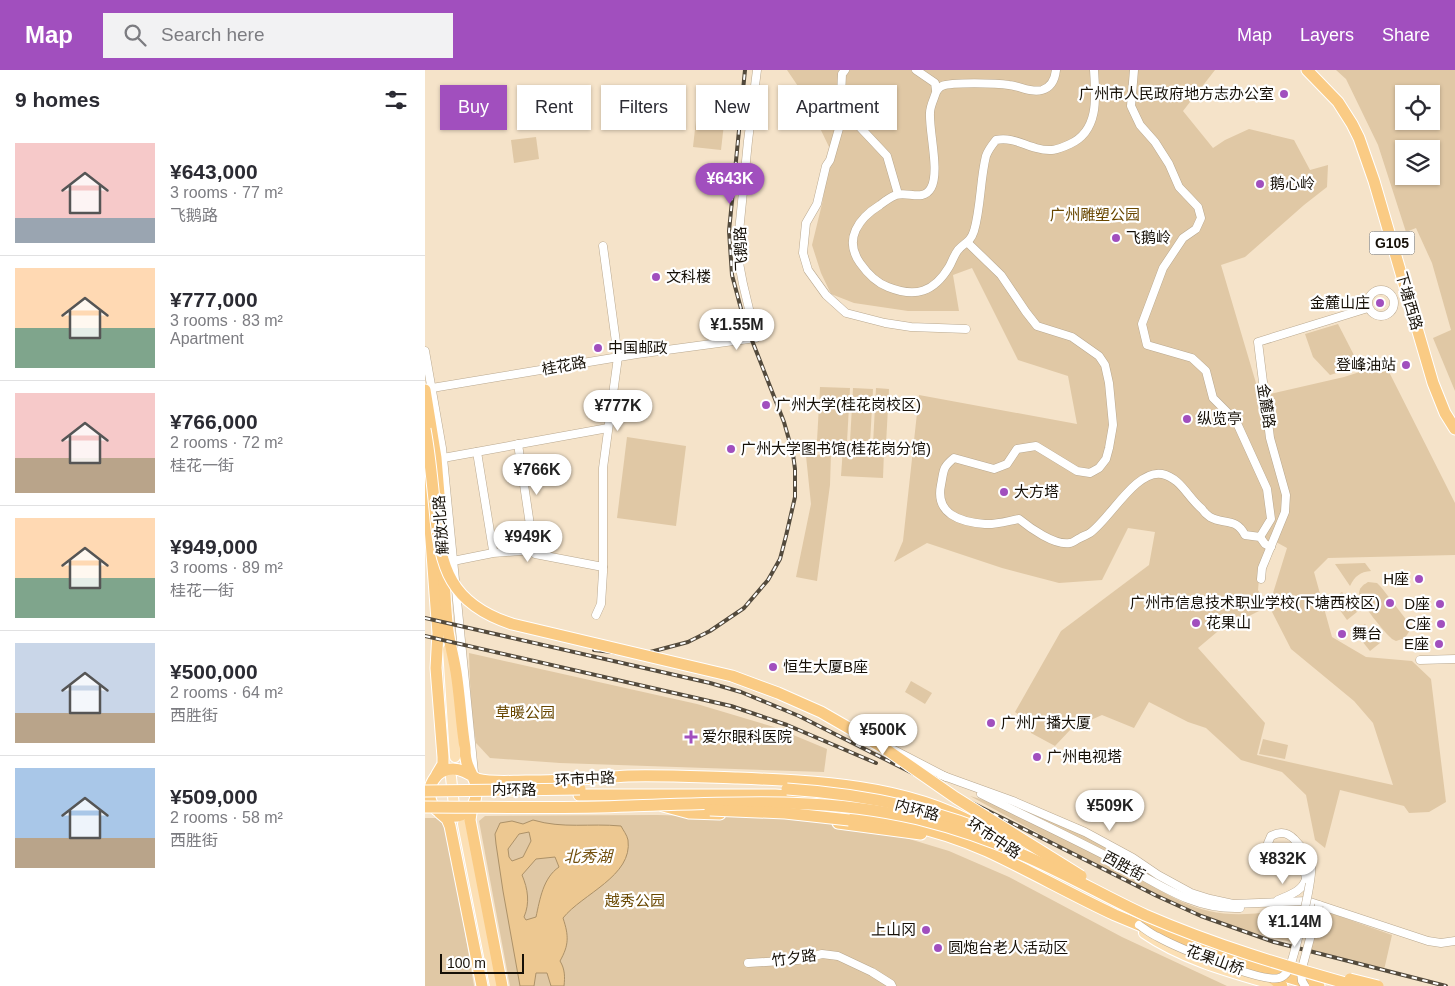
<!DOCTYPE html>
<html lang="en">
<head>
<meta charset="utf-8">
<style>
  :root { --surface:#fff; --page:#f2f2f3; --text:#2b2b33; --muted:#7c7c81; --line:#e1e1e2; --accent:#a14fbe }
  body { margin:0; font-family:Arial,"Noto Sans SC",sans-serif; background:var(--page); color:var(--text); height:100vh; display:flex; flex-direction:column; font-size:19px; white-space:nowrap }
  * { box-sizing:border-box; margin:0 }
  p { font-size:16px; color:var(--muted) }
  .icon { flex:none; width:28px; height:28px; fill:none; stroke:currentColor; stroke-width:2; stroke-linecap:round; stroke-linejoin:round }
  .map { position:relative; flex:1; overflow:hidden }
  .panel { display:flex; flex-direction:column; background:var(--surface); width:425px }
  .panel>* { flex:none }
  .guide { position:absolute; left:15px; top:15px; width:475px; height:45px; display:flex; gap:10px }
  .tools { position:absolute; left:970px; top:15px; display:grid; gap:10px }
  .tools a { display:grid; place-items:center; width:45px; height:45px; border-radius:0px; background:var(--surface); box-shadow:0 1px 4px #0004; font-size:25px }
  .scale { position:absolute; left:15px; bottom:12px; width:84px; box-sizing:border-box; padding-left:5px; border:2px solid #161007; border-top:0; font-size:14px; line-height:18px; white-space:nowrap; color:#161007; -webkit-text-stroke:4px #fff; paint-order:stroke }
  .price { position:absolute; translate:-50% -42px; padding:0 11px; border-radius:18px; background:#fff; color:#222; font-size:16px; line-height:32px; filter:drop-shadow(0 1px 2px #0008) }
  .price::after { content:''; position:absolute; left:50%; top:30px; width:15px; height:11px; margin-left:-8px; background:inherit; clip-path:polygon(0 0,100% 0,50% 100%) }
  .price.selected { background:var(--accent); color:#fff }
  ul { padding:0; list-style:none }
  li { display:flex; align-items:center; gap:15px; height:125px; padding:0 15px }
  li+li { border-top:1px solid var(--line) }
  li span { display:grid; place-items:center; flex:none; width:140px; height:100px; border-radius:0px; color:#555 }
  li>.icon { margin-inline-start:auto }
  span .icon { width:60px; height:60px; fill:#fffc; stroke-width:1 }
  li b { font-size:21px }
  h2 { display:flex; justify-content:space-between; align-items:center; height:60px; padding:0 15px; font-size:21px }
  .pill { padding:0 18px; border-radius:0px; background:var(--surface); box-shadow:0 1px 4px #0004; font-size:18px; line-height:45px }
  .pill.selected { background:var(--accent); color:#fff }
  header { display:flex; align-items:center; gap:30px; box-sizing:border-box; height:70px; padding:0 25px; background:var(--accent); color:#fff }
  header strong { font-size:24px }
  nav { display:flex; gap:28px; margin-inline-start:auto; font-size:18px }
  .search { width:350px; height:45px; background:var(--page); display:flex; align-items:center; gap:12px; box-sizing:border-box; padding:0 18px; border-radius:0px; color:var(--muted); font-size:19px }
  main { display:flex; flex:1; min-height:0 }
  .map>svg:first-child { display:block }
  .green { fill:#e0c8a5; fill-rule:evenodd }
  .water { fill:#edc891; stroke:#ac9168; fill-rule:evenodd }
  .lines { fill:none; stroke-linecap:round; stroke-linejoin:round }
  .minor-casing { stroke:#b9a88f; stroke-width:9 }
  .major-casing { stroke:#fff; stroke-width:12 }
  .highway-casing { stroke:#fff; stroke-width:13 }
  .minor { stroke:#fff; stroke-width:8 }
  .major { stroke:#fce0b5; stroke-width:10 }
  .highway { stroke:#facb84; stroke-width:11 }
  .rail-casing { stroke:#534a3c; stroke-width:4 }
  .rail { stroke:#fff; stroke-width:2; stroke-dasharray:5.5; stroke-linecap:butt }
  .minor-bridge-casing { stroke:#b9a88f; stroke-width:9; stroke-linecap:butt }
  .highway-bridge-casing { stroke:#fff; stroke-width:13; stroke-linecap:butt }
  .minor-bridge { stroke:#fff; stroke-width:8 }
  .highway-bridge { stroke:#facb84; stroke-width:11 }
  .poi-dot { fill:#a14fbe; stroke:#fff; stroke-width:2 }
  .labels { text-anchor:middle; stroke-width:4.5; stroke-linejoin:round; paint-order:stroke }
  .shield { fill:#fff; stroke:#5c5851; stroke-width:1 }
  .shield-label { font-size:14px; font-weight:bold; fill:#161007 }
  .poi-label { font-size:15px; fill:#161007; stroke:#fff; text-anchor:start }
  .park-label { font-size:15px; fill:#694700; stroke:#fff }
  .street-label { font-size:15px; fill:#161007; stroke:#fff }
  .water-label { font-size:16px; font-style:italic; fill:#724f0c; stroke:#fff }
</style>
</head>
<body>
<header>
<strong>Map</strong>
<div class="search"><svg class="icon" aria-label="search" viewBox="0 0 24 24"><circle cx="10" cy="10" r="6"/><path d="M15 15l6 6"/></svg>Search here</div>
<nav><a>Map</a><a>Layers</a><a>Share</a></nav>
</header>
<main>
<section class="panel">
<h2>9 homes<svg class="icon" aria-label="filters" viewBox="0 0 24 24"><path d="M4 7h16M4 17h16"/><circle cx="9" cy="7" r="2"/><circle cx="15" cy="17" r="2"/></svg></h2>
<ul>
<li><span style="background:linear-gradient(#f6c9c9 75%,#9aa5b1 0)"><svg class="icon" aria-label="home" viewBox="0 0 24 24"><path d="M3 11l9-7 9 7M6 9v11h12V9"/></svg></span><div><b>¥643,000</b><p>3 rooms · 77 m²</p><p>飞鹅路</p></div></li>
<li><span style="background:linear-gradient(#ffd9b3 60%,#7fa58c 0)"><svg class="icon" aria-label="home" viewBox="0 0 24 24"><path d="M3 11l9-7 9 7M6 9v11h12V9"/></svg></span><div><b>¥777,000</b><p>3 rooms · 83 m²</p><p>Apartment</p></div></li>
<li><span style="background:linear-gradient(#f6c9c9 65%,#b9a48a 0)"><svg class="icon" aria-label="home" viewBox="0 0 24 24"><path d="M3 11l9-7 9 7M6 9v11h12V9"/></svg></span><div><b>¥766,000</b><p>2 rooms · 72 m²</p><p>桂花一街</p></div></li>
<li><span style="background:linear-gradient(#ffd9b3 60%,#7fa58c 0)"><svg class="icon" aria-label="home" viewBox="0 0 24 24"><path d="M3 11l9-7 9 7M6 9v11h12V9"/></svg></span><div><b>¥949,000</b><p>3 rooms · 89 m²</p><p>桂花一街</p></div></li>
<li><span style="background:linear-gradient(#c9d6e8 70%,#b9a48a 0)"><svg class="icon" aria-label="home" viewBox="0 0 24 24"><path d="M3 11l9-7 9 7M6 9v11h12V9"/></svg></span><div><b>¥500,000</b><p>2 rooms · 64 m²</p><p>西胜街</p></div></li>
<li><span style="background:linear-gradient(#a9c7e8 70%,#b9a48a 0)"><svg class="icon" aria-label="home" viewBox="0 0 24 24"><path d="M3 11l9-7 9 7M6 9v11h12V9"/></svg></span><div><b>¥509,000</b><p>2 rooms · 58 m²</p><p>西胜街</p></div></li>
</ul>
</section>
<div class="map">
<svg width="1030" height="916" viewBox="0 0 1030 916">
  <rect width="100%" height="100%" fill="#f5e3c9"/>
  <g class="green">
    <path d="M362 0H790L758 41 788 78 800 70 824 59 869 70 885 100 903 95 902 117 879 135 820 187 796 195 836 330 842 367 859 425V442L835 498 833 520 844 536 862 478 851 472 864 443 863 425 847 367 841 325 919 307 960 294 1030 433V485L903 488 889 502 907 567 941 587 987 591 1006 609 1021 732 1004 742 984 743 979 736 915 720 900 778 890 770 881 725 857 702 816 690 781 658 763 652 724 632 709 658 677 645 646 659 630 676 606 663 605 653 590 642 636 561 724 495 730 462 703 458 677 510 634 513 577 498 502 473 469 492 478 471 494 325 652 354 643 306 593 290 547 198 528 205 534 241H483L429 233 406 224 396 203 387 175 397 134 406 81 379 25ZM844 536 866 579 929 631 948 653 968 715 832 685 840 653 773 578 792 562Z"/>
    <path d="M911 0H1030V321L1008 268 1026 260 1007 193 991 158 981 162 953 75 921 9ZM979 24H1006V51H979ZM979 79H1006V106H979Z"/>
    <path d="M273 33 301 36 296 80 268 77Z"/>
    <path d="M111 67 114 89 89 93 86 70Z"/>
    <path d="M913 254 933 293 918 301 905 305 888 287 880 264Z"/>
    <path d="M395 317 425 318 422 372 392 371Z"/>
    <path d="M428 318 448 319 445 373 425 372Z"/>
    <path d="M451 318 464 319 461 374H448Z"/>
    <path d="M202 367 261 376 251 456 192 448Z"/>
    <path d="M418 378 459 381 458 408 416 406Z"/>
    <path d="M406 383 405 415 392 511 371 507 386 434 381 386Z"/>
    <path d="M940 493 946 501C935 502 930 506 925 516L910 494Z"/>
    <path d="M943 512 952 513 956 517 983 552 985 560 980 568 971 571 967 569C960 563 935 533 934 524 934 518 938 515 943 512Z"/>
    <path d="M917 522 932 542 922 550 907 529Z"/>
    <path d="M940 554 955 573 945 581 929 561Z"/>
    <path d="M44 583 272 634 349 657 402 679 399 702 135 693 65 688 51 673 46 638Z"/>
    <path d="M486 611 507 623 500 634 480 622Z"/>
    <path d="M838 669 863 675 860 689 834 684Z"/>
    <path d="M567 725 669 768 758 822 754 824Z"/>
    <path d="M545 726 562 731C603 751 645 770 686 791 718 808 748 833 784 841 814 848 845 842 875 837L866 872 804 857 725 822 688 804Z"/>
    <path d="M232 745 351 748 404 753 461 762 524 781 584 807 697 867 802 916H85L54 751 60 746Z"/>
    <path d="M0 748H11L22 757 49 916H0Z"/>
    <path d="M897 840 967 865 959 900 885 883Z"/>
  </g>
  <path class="water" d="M108 750C138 759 165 753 196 756 198 760 202 765 203 770 208 806 157 824 138 848 144 866 144 875 135 891 140 899 140 907 139 916H126L122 903H111L109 916H95L78 821 71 774 70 764 75 753 87 751 98 754ZM104 762 106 771 98 787 87 791 84 787 83 779 94 764ZM130 787 134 797C118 808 115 829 111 847L101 850 99 847C105 833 103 819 97 805L111 789Z"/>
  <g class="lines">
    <defs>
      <g id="minor">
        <path d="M420 0 417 4 415 47 431 53 462 86 473 124"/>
        <path d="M491 0 510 13 511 20"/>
        <path d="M631 0C630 9 627 17 617 20 606 23 595 16 584 15 572 13 526 12 517 16 511 19 511 23 509 28 507 33 505 38 505 43 504 62 515 102 506 118 498 132 483 121 471 125 466 127 460 131 455 135 434 148 418 169 435 193 442 203 452 213 463 217 491 228 509 222 524 197 527 192 529 185 533 180 540 172 545 173 549 161 556 137 555 110 561 86 563 80 567 75 571 70 586 67 597 74 611 78 626 82 632 80 645 74 674 61 671 27 669 0"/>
        <path d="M709 0 706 36 715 55 730 72 744 94 754 117 773 137 776 148 771 159 758 168 738 198 717 254 722 275 767 288 781 301 788 328 811 351 842 419 846 449 835 467"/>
        <path d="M415 47V55L405 90 401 96 392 134 381 153 378 183 383 200 401 225 421 243 460 253 486 257 541 259"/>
        <path d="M543 173 576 205 601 242 612 256 647 267 674 286 680 295 684 313 688 355 684 378 681 389 674 398 665 403 652 401 611 376 592 379 582 394 569 399 529 388C517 398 519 400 516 415 510 444 535 452 560 454 570 455 583 451 594 449 605 458 630 476 645 473 648 473 652 469 655 468 658 466 662 465 665 463 685 449 711 399 737 404 756 408 763 428 777 439 779 442 782 445 785 447 799 455 811 447 820 465L835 467 840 474 846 477"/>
        <circle cx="956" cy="233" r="13"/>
        <path d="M0 281 17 378 49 703"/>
        <path d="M7 318 212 284 331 268 318 214 314 193 313 172 323 71 332 0"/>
        <path d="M93 374 109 482"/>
        <path d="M52 382 68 480"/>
        <path d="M18 388 183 358"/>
        <path d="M28 491 68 483 108 480 110 484 178 497"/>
        <path d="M836 509 837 498 860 442 861 425 845 368 833 272 943 238"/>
        <path d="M171 545 176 534 178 502V398L193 287 178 176"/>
        <path d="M995 590 1030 589"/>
        <path d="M469 680 521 707"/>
        <path d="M516 705 588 731 660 762 708 788 733 805 766 823 785 829 808 834 882 831 1003 871 1016 873 1030 871"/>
        <path d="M556 724C600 746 645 767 689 790 731 812 766 840 815 838"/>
        <path d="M853 830C864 825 877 822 881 809"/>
        <path d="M323 893 373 890 397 884 413 886 447 902 466 914 467 916"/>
      </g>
      <g id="major">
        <path d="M23 579 30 687"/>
        <path d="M26 707 29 736"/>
        <path d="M38 754 70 916"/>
        <path d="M719 863C758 890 808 903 853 916"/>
      </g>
      <g id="highway">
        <path d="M882 0 913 32 927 54 934 68 949 111 1008 313 1020 343 1030 359"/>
        <path d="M0 320 11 388 15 437"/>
        <path d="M1 404 13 563 11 598 18 687V694L12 704"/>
        <path d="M18 493C20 516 20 539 23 561 25 575 29 589 31 602 35 627 36 653 40 678 40 684 41 691 43 696 47 707 53 712 51 725 50 738 38 748 25 746 17 745 10 740 7 734 0 718 10 699 28 699 37 699 45 704 52 709 68 713 85 711 101 711 135 711 169 708 203 706 239 705 274 707 310 708 389 711 479 714 550 754"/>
        <path d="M154 725H350L407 729"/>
        <path d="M47 736 45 750 77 916"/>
        <path d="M238 736 264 743 295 744"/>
        <path d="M382 740C443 744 505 756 562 781 605 801 647 825 690 845 757 874 824 897 894 916"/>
        <path d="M15 743 22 749 25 756 57 916"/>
        <path d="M413 753 496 764"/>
        <path d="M579 766 623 792"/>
        <path d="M843 904 857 916"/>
      </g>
    </defs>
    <use href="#minor" class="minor-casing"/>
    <use href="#major" class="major-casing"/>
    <use href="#highway" class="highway-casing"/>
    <use href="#minor" class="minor"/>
    <use href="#major" class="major"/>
    <use href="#highway" class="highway"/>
    <defs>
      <g id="rail">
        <path d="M0 548 285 613 316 622 374 646 732 826 776 846 849 872 1021 916"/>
        <path d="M0 566 306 636 362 655 451 693"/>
        <path d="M169 580 214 585 263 572 285 561 319 538 343 510 355 489 361 466 370 427V399L368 384 359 352 319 250 307 205 304 161 320 0"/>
      </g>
    </defs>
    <use href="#rail" class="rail-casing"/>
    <use href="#rail" class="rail"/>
    <defs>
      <g id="minor-bridge">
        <path d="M714 855C720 859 726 864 733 867 751 877 837 913 854 908 858 907 861 904 863 901 869 889 889 806 886 794 884 784 876 777 869 769 862 762 855 761 846 766L843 773 845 784C857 792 880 790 881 809"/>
        <path d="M880 916 877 911 876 902 894 835"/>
      </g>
      <g id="highway-bridge">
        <path d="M0 359C5 385 7 412 10 439 15 498 25 534 87 554L307 606 353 623 396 642 462 680 531 728 656 806"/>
        <path d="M362 719C439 724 514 739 585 771"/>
        <path d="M0 721 155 719"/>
        <path d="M0 737C68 737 136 739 204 736 301 733 398 726 493 749 529 758 565 770 598 785 640 803 679 826 720 845 789 875 859 896 931 916"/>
        <path d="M285 740 360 743 424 750"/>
        <path d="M925 909 953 916"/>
      </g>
    </defs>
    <use href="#minor-bridge" class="minor-bridge-casing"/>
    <use href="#highway-bridge" class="highway-bridge-casing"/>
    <use href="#minor-bridge" class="minor-bridge"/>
    <use href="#highway-bridge" class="highway-bridge"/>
  </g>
  <g class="poi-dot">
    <circle cx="859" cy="24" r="5"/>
    <circle cx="835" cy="114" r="5"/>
    <circle cx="691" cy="168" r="5"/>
    <circle cx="231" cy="207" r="5"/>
    <circle cx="955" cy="233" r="5"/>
    <circle cx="173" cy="278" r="5"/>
    <circle cx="981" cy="295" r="5"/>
    <circle cx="341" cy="335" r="5"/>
    <circle cx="762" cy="349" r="5"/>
    <circle cx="306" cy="379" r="5"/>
    <circle cx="579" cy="422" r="5"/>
    <circle cx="994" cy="509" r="5"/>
    <circle cx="965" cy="533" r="5"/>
    <circle cx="1015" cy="534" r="5"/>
    <circle cx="771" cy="553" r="5"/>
    <circle cx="1016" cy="554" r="5"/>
    <circle cx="917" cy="564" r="5"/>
    <circle cx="1014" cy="574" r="5"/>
    <circle cx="348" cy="597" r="5"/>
    <circle cx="566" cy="653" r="5"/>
    <path d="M263.5 659.5h5v5h5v5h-5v5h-5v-5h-5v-5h5z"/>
    <circle cx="612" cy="687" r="5"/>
    <circle cx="501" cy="860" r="5"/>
    <circle cx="513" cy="878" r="5"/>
  </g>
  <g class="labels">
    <rect class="shield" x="944.5" y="161.5" width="45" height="23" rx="4"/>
    <g class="shield-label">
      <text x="967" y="178">G105</text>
    </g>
    <g class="poi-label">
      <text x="849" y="29" text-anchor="end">广州市人民政府地方志办公室</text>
      <text x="845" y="119">鹅心岭</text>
      <text x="701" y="173">飞鹅岭</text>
      <text x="241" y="212">文科楼</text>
      <text x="945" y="238" text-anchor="end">金麓山庄</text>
      <text x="183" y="283">中国邮政</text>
      <text x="971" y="300" text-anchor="end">登峰油站</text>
      <text x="351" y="340">广州大学(桂花岗校区)</text>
      <text x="772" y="354">纵览亭</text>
      <text x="316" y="384">广州大学图书馆(桂花岗分馆)</text>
      <text x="589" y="427">大方塔</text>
      <text x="984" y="514" text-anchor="end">H座</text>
      <text x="955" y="538" text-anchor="end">广州市信息技术职业学校(下塘西校区)</text>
      <text x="1005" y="539" text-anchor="end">D座</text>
      <text x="781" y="558">花果山</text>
      <text x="1006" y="559" text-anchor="end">C座</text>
      <text x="927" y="569">舞台</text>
      <text x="1004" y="579" text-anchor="end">E座</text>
      <text x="358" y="602">恒生大厦B座</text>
      <text x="576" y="658">广州广播大厦</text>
      <text x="277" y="672">爱尔眼科医院</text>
      <text x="622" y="692">广州电视塔</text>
      <text x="491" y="865" text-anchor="end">上山冈</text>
      <text x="523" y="883">圆炮台老人活动区</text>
    </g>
    <g class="park-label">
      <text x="670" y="150">广州雕塑公园</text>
      <text x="100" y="648">草暖公园</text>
      <text x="210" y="836">越秀公园</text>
    </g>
    <g class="street-label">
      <text transform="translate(316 179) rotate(-92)" y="5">飞鹅路</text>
      <text transform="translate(984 231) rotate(74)" y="5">下塘西路</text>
      <text transform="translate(139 296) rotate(-10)" y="5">桂花路</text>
      <text transform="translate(841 336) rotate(81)" y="5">金麓路</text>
      <text transform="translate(16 455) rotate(-94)" y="5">解放北路</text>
      <text transform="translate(160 709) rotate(-3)" y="5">环市中路</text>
      <text x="89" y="725">内环路</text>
      <text transform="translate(492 740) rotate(15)" y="5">内环路</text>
      <text transform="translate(569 768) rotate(34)" y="5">环市中路</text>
      <text transform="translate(699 796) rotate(28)" y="5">西胜街</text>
      <text transform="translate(369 888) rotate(-7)" y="5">竹夕路</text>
      <text transform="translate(790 890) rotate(20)" y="5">花果山桥</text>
    </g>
    <g class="water-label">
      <text x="163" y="792">北秀湖</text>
    </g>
  </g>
</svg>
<div class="tools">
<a><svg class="icon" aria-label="locate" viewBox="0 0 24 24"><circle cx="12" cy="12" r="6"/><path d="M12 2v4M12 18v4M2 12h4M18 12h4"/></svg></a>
<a><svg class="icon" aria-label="layers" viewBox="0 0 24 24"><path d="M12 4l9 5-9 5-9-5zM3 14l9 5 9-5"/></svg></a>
</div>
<div class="scale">100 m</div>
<b class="price selected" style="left:305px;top:135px">¥643K</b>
<b class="price" style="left:312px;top:281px">¥1.55M</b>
<b class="price" style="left:193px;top:362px">¥777K</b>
<b class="price" style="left:112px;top:426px">¥766K</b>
<b class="price" style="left:103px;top:493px">¥949K</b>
<b class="price" style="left:458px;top:686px">¥500K</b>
<b class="price" style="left:685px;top:762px">¥509K</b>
<b class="price" style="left:858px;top:815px">¥832K</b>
<b class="price" style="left:870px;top:878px">¥1.14M</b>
<div class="guide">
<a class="pill selected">Buy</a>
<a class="pill">Rent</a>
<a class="pill">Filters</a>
<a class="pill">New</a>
<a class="pill">Apartment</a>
</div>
</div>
</main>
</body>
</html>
